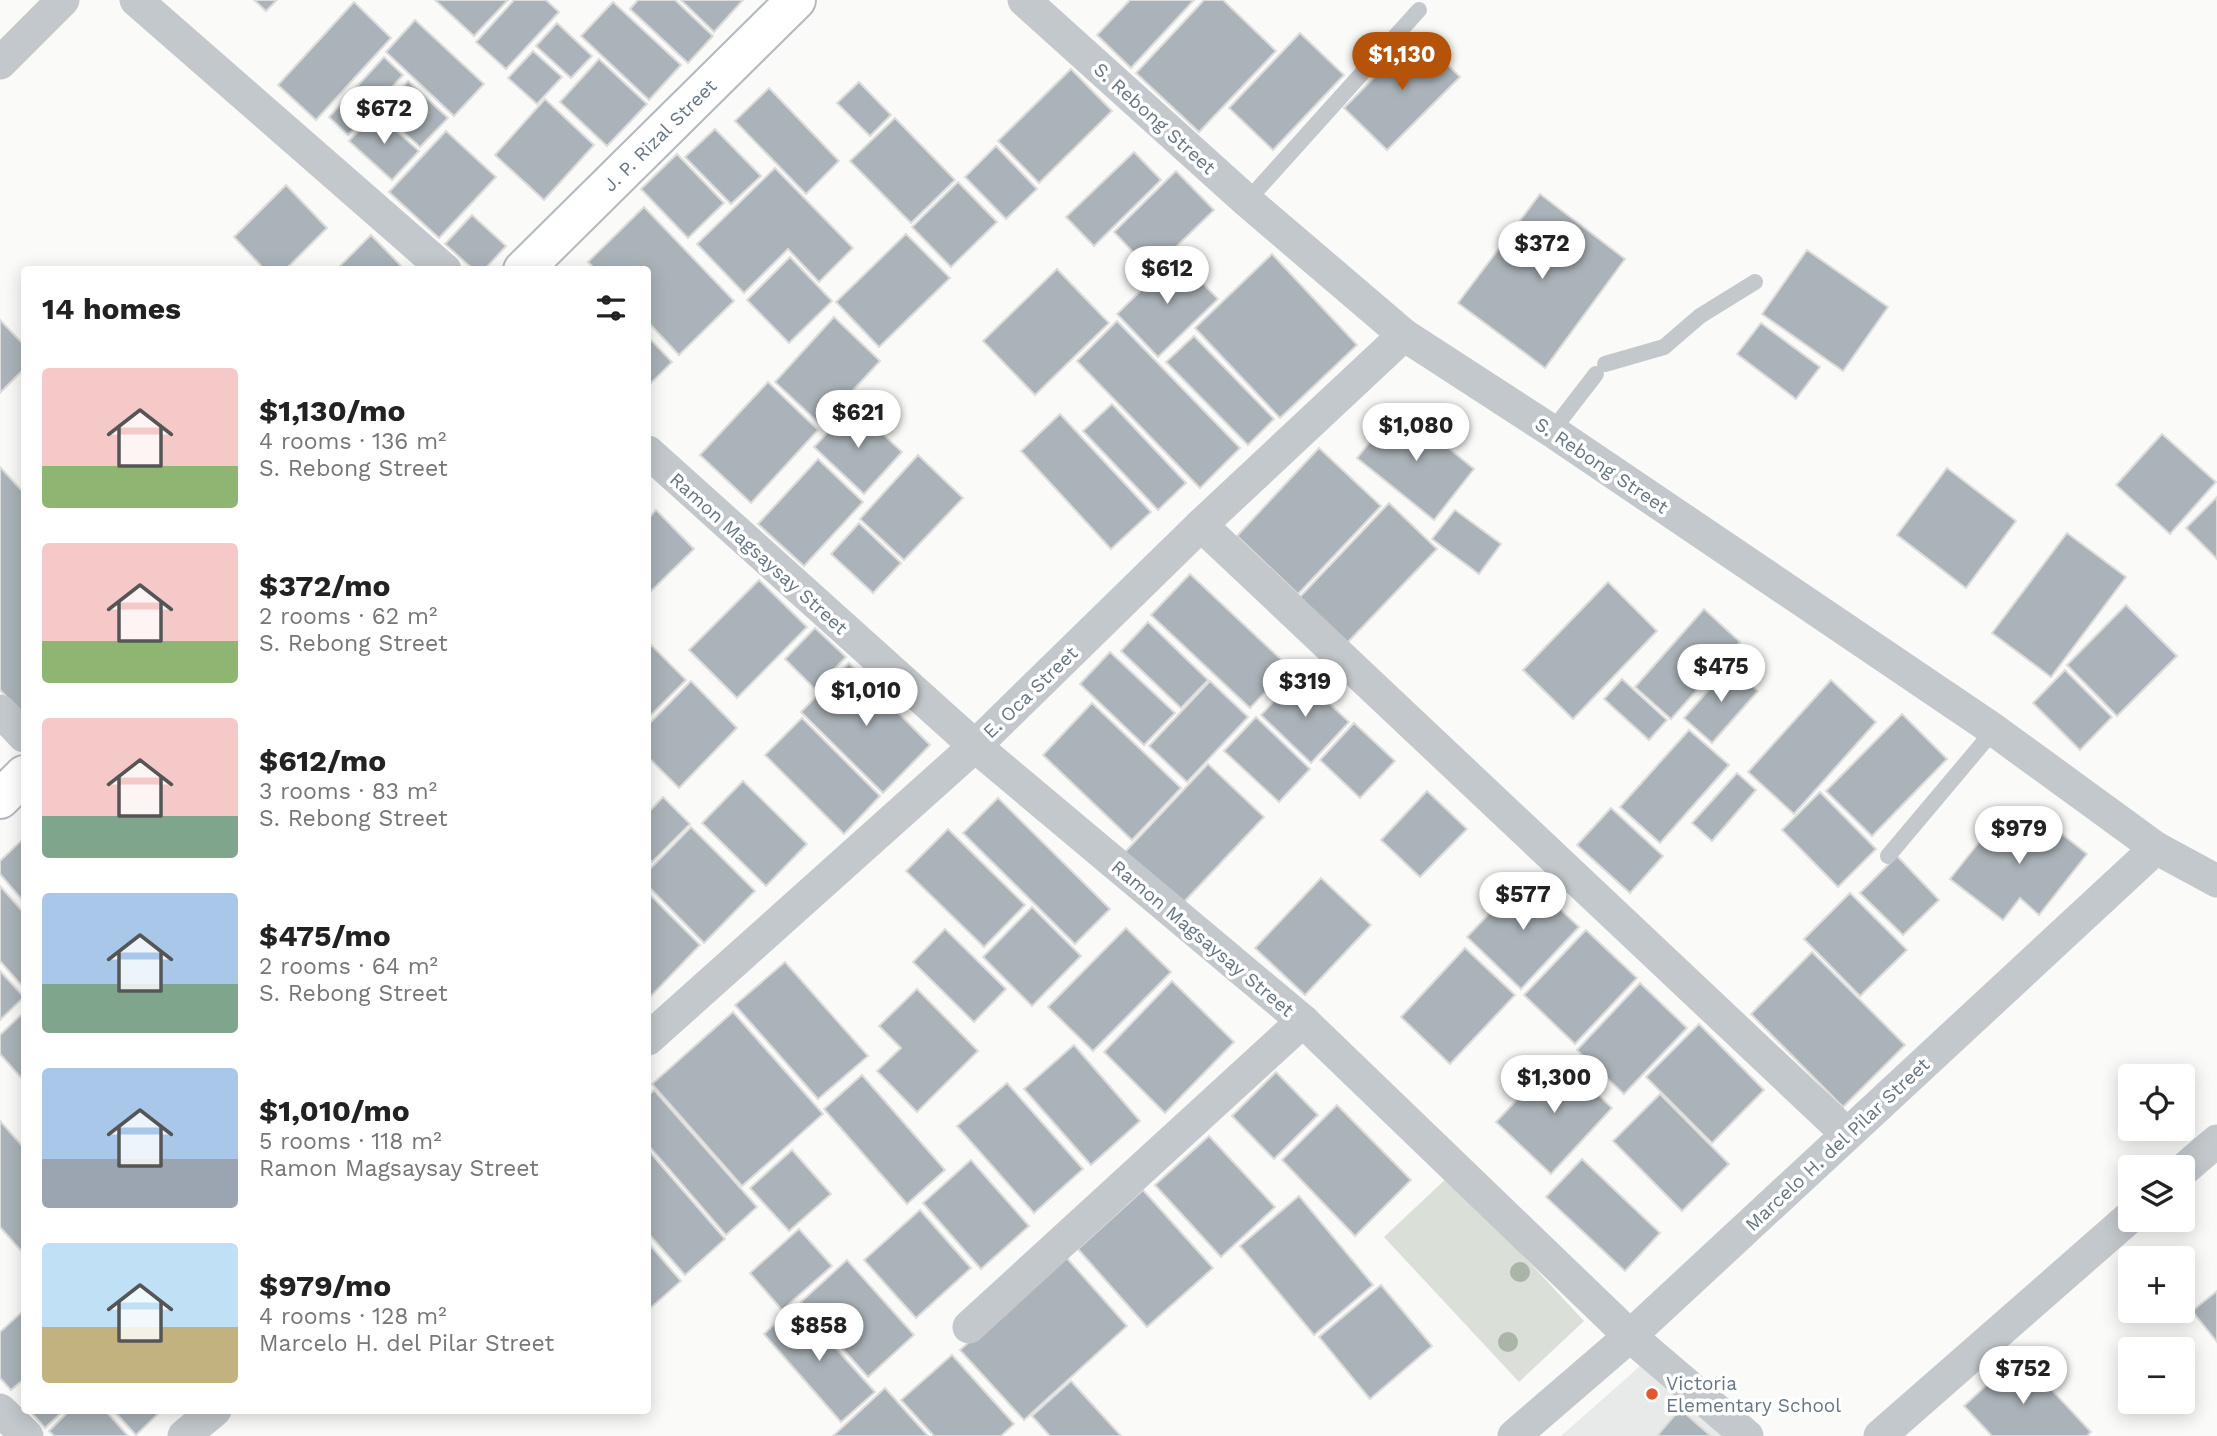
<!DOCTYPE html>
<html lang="en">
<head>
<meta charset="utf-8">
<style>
  :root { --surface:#fff; --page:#f2f2f2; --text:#222; --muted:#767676; --accent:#b45309 }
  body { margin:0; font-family:"Work Sans",sans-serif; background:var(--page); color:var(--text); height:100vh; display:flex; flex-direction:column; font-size:26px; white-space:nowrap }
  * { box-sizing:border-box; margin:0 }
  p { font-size:23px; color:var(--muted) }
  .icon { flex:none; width:38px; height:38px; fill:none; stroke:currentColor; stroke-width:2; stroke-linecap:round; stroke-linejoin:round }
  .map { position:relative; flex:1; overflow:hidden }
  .drawer { position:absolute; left:21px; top:266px; width:630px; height:1148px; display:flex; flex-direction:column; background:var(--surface); border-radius:7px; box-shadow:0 4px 18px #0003 }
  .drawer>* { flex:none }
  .controls { position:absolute; left:2118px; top:1064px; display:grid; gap:14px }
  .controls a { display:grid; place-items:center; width:77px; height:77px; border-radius:7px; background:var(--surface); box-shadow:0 4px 18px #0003; font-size:35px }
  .price { position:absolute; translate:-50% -60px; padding:0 16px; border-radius:24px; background:#fff; color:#222; font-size:23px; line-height:46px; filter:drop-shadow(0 2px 4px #0008) }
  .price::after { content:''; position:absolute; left:50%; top:42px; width:21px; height:16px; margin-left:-10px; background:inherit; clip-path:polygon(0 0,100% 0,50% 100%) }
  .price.on { background:var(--accent); color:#fff }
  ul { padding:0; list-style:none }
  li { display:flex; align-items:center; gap:21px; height:175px; padding:0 21px }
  li span { display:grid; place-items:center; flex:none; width:196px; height:140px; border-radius:7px; color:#555 }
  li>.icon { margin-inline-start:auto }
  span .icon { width:84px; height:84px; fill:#fffc; stroke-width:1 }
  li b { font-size:30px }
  h2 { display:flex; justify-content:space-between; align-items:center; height:84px; padding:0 21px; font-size:30px }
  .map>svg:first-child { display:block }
  .built { fill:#e8e9e9 }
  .green { fill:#dadfd7 }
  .building { fill:#aab3b9; stroke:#dcdcda; stroke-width:2 }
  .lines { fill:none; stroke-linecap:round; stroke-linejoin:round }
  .secondary-casing { stroke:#b3babf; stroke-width:42 }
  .lane { stroke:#c3c8cc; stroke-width:16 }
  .street { stroke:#c3c8cc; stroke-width:33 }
  .secondary { stroke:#fff; stroke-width:38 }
  .tree { fill:#aab4a7 }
  .poi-dot { fill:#e4572e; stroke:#fff; stroke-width:2.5 }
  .labels { text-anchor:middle; stroke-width:7; stroke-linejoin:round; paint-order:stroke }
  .street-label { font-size:19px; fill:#657683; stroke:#fff }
  .poi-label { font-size:19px; fill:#657683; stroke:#fff; text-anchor:start }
</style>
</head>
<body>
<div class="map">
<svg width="2217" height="1436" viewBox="0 0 2217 1436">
  <rect width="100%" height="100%" fill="#fafaf8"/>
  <path class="built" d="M1656 1352 1738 1436H1561Z"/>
  <path class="green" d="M1449 1176 1584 1321 1519 1382 1384 1237Z"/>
  <g class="building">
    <path d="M254 0H277L266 11Z"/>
    <path d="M435 0H508L474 36Z"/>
    <path d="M514 0H546L559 12 506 69 476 42Z"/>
    <path d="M638 0H675L713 36 688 63 630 9Z"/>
    <path d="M681 0H743L714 32Z"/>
    <path d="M1130 0H1194L1131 68 1097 35Z"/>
    <path d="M1204 0H1223L1276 51 1199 132 1136 73Z"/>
    <path d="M354 2 391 38 316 120 278 85Z"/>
    <path d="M613 2 681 65 649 100 581 36Z"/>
    <path d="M415 20 484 84 454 116 386 52Z"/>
    <path d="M557 23 592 56 571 78 536 46Z"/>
    <path d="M1300 33 1344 75 1273 150 1229 108Z"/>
    <path d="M1417 34 1460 77 1387 150 1344 108Z"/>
    <path d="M533 51 562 77 537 104 508 78Z"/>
    <path d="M384 57 403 75 348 135 329 117Z"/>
    <path d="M599 59 647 104 607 146 560 102Z"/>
    <path d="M1071 69 1112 111 1039 183 998 141Z"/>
    <path d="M408 81 448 118 420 147 381 111Z"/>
    <path d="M859 82 891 115 870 136 837 103Z"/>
    <path d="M769 88 839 161 806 194 735 121Z"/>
    <path d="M545 99 594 145 544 200 495 155Z"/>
    <path d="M376 113 419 151 392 180 349 141Z"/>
    <path d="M895 118 955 180 911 223 850 161Z"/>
    <path d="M715 129 761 176 731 204 685 157Z"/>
    <path d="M446 131 496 177 439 238 389 192Z"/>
    <path d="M996 146 1037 189 1006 219 965 177Z"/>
    <path d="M1134 152 1161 180 1094 246 1066 217Z"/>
    <path d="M677 154 724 203 688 238 641 189Z"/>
    <path d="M775 168 853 248 819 282 788 249 744 293 697 244Z"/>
    <path d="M1176 171 1214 210 1151 271 1114 232Z"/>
    <path d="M958 182 997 222 951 267 912 227Z"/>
    <path d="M286 185 327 228 285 270H265L234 237Z"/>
    <path d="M1540 194 1625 259 1545 368 1458 303Z"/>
    <path d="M644 207 734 301 679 355 648 322V270H596L588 262Z"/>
    <path d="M472 215 506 246 484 270H474L445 244Z"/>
    <path d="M906 234 950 278 879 347 836 302Z"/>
    <path d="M371 235 405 270H336Z"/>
    <path d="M1807 250 1888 307 1843 371 1762 314Z"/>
    <path d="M1272 254 1357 345 1280 418 1195 328Z"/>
    <path d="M1176 256 1218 299 1158 357 1117 314Z"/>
    <path d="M790 257 832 301 789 343 747 300Z"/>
    <path d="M1057 269 1109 323 1035 395 983 341Z"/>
    <path d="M834 317 880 361 821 425 775 382Z"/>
    <path d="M0 320 24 345V369L0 393Z"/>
    <path d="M1117 321 1240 448 1200 488 1077 361Z"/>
    <path d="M1761 323 1820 367 1796 399 1737 354Z"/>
    <path d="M1194 336 1274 419 1248 445 1166 362Z"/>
    <path d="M648 337 672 362 648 386Z"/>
    <path d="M768 382 818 430 751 503 700 455Z"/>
    <path d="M1112 404 1186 483 1158 510 1083 431Z"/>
    <path d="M853 406 902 452 864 494 814 447Z"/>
    <path d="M1398 407 1474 469 1434 520 1357 458Z"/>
    <path d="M1060 414 1151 512 1111 549 1021 451Z"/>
    <path d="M2162 434 2216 482 2170 534 2116 485Z"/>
    <path d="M1319 448 1381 506 1298 594 1237 536Z"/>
    <path d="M918 455 963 498 904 560 860 519Z"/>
    <path d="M818 459 863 502 804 566 758 524Z"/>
    <path d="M0 467 24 493V715L0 690Z"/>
    <path d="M1947 468 2016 521 1966 588 1897 535Z"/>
    <path d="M2217 497V559L2186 528Z"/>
    <path d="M1389 503 1437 549 1346 644 1298 599Z"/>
    <path d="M656 510 694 549 651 591 648 588V519Z"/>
    <path d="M1455 510 1501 544 1479 574 1432 539Z"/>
    <path d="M859 523 901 563 873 593 831 554Z"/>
    <path d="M2067 533 2126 577 2051 677 1992 633Z"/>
    <path d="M1190 574 1289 667 1250 708 1151 615Z"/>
    <path d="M759 580 807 627 737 698 689 650Z"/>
    <path d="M1608 582 1657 631 1573 719 1523 670Z"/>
    <path d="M2126 605 2177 656 2117 716 2067 665Z"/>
    <path d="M1704 609 1740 642 1671 719 1635 687Z"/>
    <path d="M1148 622 1208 680 1181 708 1121 651Z"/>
    <path d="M815 628 846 657 815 689 785 659Z"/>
    <path d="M648 642 686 680 648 718Z"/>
    <path d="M1110 652 1175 713 1144 745 1080 684Z"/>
    <path d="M849 663 930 745 883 793 801 712Z"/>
    <path d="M1730 666 1758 691 1712 743 1684 718Z"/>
    <path d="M2065 670 2112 717 2080 750 2033 703Z"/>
    <path d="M1299 675 1349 722 1311 763 1261 715Z"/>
    <path d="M1622 679 1667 720 1649 740 1604 699Z"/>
    <path d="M1831 680 1876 722 1794 814 1748 772Z"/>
    <path d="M691 681 737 728 679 788 648 757V725Z"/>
    <path d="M1210 681 1248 717 1187 782 1149 746Z"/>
    <path d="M1092 703 1181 788 1132 840 1043 755Z"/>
    <path d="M1902 714 1947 759 1872 836 1826 791Z"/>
    <path d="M1256 717 1310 769 1279 802 1224 751Z"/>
    <path d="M802 718 880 796 844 834 765 755Z"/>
    <path d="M1354 723 1395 761 1360 798 1320 760Z"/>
    <path d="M1689 730 1729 765 1660 843 1620 807Z"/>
    <path d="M1208 764 1264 817 1181 905 1125 852Z"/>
    <path d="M1737 773 1756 790 1712 841 1692 823Z"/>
    <path d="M743 781 807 844 766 886 702 823Z"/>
    <path d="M1427 791 1467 829 1420 877 1381 840Z"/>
    <path d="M1820 792 1876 849 1838 887 1782 830Z"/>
    <path d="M663 797 690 824 652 862 648 857V813Z"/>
    <path d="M998 798 1110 909 1075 944 963 833Z"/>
    <path d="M1611 808 1663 856 1630 893 1577 845Z"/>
    <path d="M2030 809 2087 854 2039 915 2020 898 2003 920 1950 879 1992 826 2008 837Z"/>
    <path d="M691 827 755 891 704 943 648 886V871Z"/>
    <path d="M948 829 1025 905 984 947 906 871Z"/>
    <path d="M24 838V902L0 874V861Z"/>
    <path d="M1897 856 1939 900 1903 935 1860 893Z"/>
    <path d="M1525 876 1579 927 1521 989 1467 937Z"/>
    <path d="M1321 878 1371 925 1305 995 1255 948Z"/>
    <path d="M0 886 24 913V988L0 961Z"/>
    <path d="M648 893 700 945 648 999Z"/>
    <path d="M1850 893 1907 950 1860 996 1804 939Z"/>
    <path d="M1032 907 1081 956 1032 1006 983 957Z"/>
    <path d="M1126 928 1171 972 1093 1051 1048 1007Z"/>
    <path d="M945 929 1006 989 974 1022 913 962Z"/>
    <path d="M1586 930 1637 978 1575 1044 1524 995Z"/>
    <path d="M1465 948 1515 995 1450 1064 1401 1017Z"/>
    <path d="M1812 952 1905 1045 1843 1107 1751 1014Z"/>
    <path d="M785 962 868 1056 818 1099 735 1005Z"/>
    <path d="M0 971 24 997 0 1020Z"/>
    <path d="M1172 981 1234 1042 1165 1113 1104 1052Z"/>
    <path d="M1640 983 1687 1028 1624 1094 1577 1050Z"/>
    <path d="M917 989 978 1051 917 1112 877 1071 901 1048 879 1026Z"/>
    <path d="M24 1012V1081L0 1054V1035Z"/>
    <path d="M733 1012 823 1114 742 1186 652 1084Z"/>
    <path d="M1699 1024 1764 1090 1712 1143 1646 1077Z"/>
    <path d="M1074 1045 1140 1121 1091 1165 1024 1089Z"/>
    <path d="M1558 1056 1612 1108 1551 1174 1496 1122Z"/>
    <path d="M1276 1072 1318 1115 1274 1159 1232 1116Z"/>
    <path d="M862 1075 945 1170 907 1204 824 1109Z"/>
    <path d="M1007 1083 1083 1169 1034 1213 957 1126Z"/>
    <path d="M654 1090 757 1207 726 1235 648 1145V1096Z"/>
    <path d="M1660 1094 1729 1164 1682 1211 1613 1141Z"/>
    <path d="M1337 1105 1411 1180 1355 1236 1282 1160Z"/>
    <path d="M0 1121 24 1148V1254L0 1227Z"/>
    <path d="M1209 1136 1275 1207 1221 1257 1155 1185Z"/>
    <path d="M648 1150 725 1239 685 1275 648 1233Z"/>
    <path d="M792 1150 831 1194 789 1231 750 1188Z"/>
    <path d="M1582 1159 1660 1233 1625 1271 1546 1197Z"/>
    <path d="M971 1160 1029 1226 981 1269 923 1203Z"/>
    <path d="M1143 1190 1213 1268 1147 1327 1078 1249Z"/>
    <path d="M1299 1196 1373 1285 1314 1335 1240 1246Z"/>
    <path d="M920 1210 971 1268 916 1318 864 1260Z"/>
    <path d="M799 1229 832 1266 782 1310 750 1273Z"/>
    <path d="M648 1243 681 1281 648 1310Z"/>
    <path d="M1065 1256 1127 1326 1024 1420 960 1350Z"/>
    <path d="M847 1260 914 1335 868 1377 801 1302Z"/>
    <path d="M1381 1285 1432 1346 1370 1399 1319 1337Z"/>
    <path d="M2217 1291V1342L2192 1311Z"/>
    <path d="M796 1304 875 1392 841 1422 764 1334Z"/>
    <path d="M24 1310V1379L11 1390 0 1378V1332Z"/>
    <path d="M952 1355 1014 1424 1001 1436H934L901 1400Z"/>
    <path d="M2019 1355 2091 1432 2087 1436H1992L1964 1406Z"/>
    <path d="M1071 1381 1121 1436H1050L1032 1416Z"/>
    <path d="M885 1388 928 1436H833Z"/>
    <path d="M1680 1409 1711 1436H1657Z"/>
    <path d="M29 1410H64L45 1428Z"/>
    <path d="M70 1410H105L128 1436H54L49 1431Z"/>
    <path d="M113 1410H162L136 1435Z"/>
  </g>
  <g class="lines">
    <defs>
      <g id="secondary">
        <path id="s1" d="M523 270 796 0"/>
        <path d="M0 799 24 775"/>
      </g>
    </defs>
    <use href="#secondary" class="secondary-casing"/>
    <g class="lane">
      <path d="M1247 201 1419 10"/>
      <path d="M1605 364 1664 347 1700 316 1755 282"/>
      <path d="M1552 431 1596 374"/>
      <path d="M1888 856 1994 730"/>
    </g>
    <g class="street">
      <path d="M136 0 445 270"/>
      <path d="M1024 0 1247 201 1404 335 1552 431 1994 730 2156 848 2217 881"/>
      <path d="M0 63 63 0"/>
      <path d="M648 452 975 746 1303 1021 1630 1336 1747 1436"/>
      <path d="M1201 525 1847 1134"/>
      <path d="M0 711 24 736"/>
      <path d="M648 1039 975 746 1201 525 1404 335"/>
      <path d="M2182 1171 2217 1141"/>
      <path d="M969 1327 1303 1021"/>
      <path d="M0 1410 27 1436"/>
      <path d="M184 1436 215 1410"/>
      <path d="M1514 1436 1630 1336 2156 848"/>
      <path d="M1880 1436 2130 1217"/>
    </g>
    <use href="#secondary" class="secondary"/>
  </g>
  <g class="tree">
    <circle cx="1520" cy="1272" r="10"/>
    <circle cx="1508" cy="1342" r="10"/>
  </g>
  <circle class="poi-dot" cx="1652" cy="1394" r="7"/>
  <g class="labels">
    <g class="street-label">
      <text transform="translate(1155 118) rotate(42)" y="7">S. Rebong Street</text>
      <text dy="7" stroke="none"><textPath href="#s1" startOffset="192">J. P. Rizal Street</textPath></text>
      <text transform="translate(1602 465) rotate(34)" y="7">S. Rebong Street</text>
      <text transform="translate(759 553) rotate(42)" y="7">Ramon Magsaysay Street</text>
      <text transform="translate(1030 692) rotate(-44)" y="7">E. Oca Street</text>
      <text transform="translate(1203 938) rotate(40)" y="7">Ramon Magsaysay Street</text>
      <text transform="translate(1837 1144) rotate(-43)" y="7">Marcelo H. del Pilar Street</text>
    </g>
    <g class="poi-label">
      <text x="1666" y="1390">Victoria<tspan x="1666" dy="22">Elementary School</tspan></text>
    </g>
  </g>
</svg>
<div class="controls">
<a><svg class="icon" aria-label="locate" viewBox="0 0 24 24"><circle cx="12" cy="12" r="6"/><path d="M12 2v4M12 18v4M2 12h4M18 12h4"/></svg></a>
<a><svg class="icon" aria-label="layers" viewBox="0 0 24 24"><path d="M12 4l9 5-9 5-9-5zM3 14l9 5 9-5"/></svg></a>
<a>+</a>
<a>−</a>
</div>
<b class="price on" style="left:1402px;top:92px">$1,130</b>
<b class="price" style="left:384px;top:146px">$672</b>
<b class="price" style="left:1542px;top:281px">$372</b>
<b class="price" style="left:1167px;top:306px">$612</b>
<b class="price" style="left:858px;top:450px">$621</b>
<b class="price" style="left:1416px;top:463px">$1,080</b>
<b class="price" style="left:1721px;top:704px">$475</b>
<b class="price" style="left:1305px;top:719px">$319</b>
<b class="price" style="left:866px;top:728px">$1,010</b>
<b class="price" style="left:2019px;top:866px">$979</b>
<b class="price" style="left:1523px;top:932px">$577</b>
<b class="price" style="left:1554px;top:1115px">$1,300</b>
<b class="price" style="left:819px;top:1363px">$858</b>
<b class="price" style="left:2023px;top:1406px">$752</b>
<section class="drawer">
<h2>14 homes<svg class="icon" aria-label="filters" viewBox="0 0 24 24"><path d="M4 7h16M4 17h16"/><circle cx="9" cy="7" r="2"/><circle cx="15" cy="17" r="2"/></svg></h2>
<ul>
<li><span style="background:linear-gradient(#f6c9c9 70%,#8fb573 0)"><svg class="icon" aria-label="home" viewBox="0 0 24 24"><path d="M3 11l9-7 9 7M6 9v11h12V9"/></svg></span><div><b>$1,130/mo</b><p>4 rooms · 136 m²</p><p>S. Rebong Street</p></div></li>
<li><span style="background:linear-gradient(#f6c9c9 70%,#8fb573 0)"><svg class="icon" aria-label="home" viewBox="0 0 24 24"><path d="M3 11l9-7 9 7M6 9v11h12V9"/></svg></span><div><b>$372/mo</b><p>2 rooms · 62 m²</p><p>S. Rebong Street</p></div></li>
<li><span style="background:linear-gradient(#f6c9c9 70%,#7fa58c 0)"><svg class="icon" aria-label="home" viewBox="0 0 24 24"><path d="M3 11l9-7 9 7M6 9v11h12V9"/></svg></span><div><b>$612/mo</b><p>3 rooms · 83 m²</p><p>S. Rebong Street</p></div></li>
<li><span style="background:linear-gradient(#a9c7e8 65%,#7fa58c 0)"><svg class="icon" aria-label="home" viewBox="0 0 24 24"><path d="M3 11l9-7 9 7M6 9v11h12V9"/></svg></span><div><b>$475/mo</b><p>2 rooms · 64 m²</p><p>S. Rebong Street</p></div></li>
<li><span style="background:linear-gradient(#a9c7e8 65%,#9aa5b1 0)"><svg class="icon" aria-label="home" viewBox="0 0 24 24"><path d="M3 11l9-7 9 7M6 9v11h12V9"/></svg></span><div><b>$1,010/mo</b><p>5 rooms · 118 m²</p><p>Ramon Magsaysay Street</p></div></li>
<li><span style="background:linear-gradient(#bfe0f5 60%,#c2b280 0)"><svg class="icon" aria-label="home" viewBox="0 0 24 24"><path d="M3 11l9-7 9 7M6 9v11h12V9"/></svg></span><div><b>$979/mo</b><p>4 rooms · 128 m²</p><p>Marcelo H. del Pilar Street</p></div></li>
</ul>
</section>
</div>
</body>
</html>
